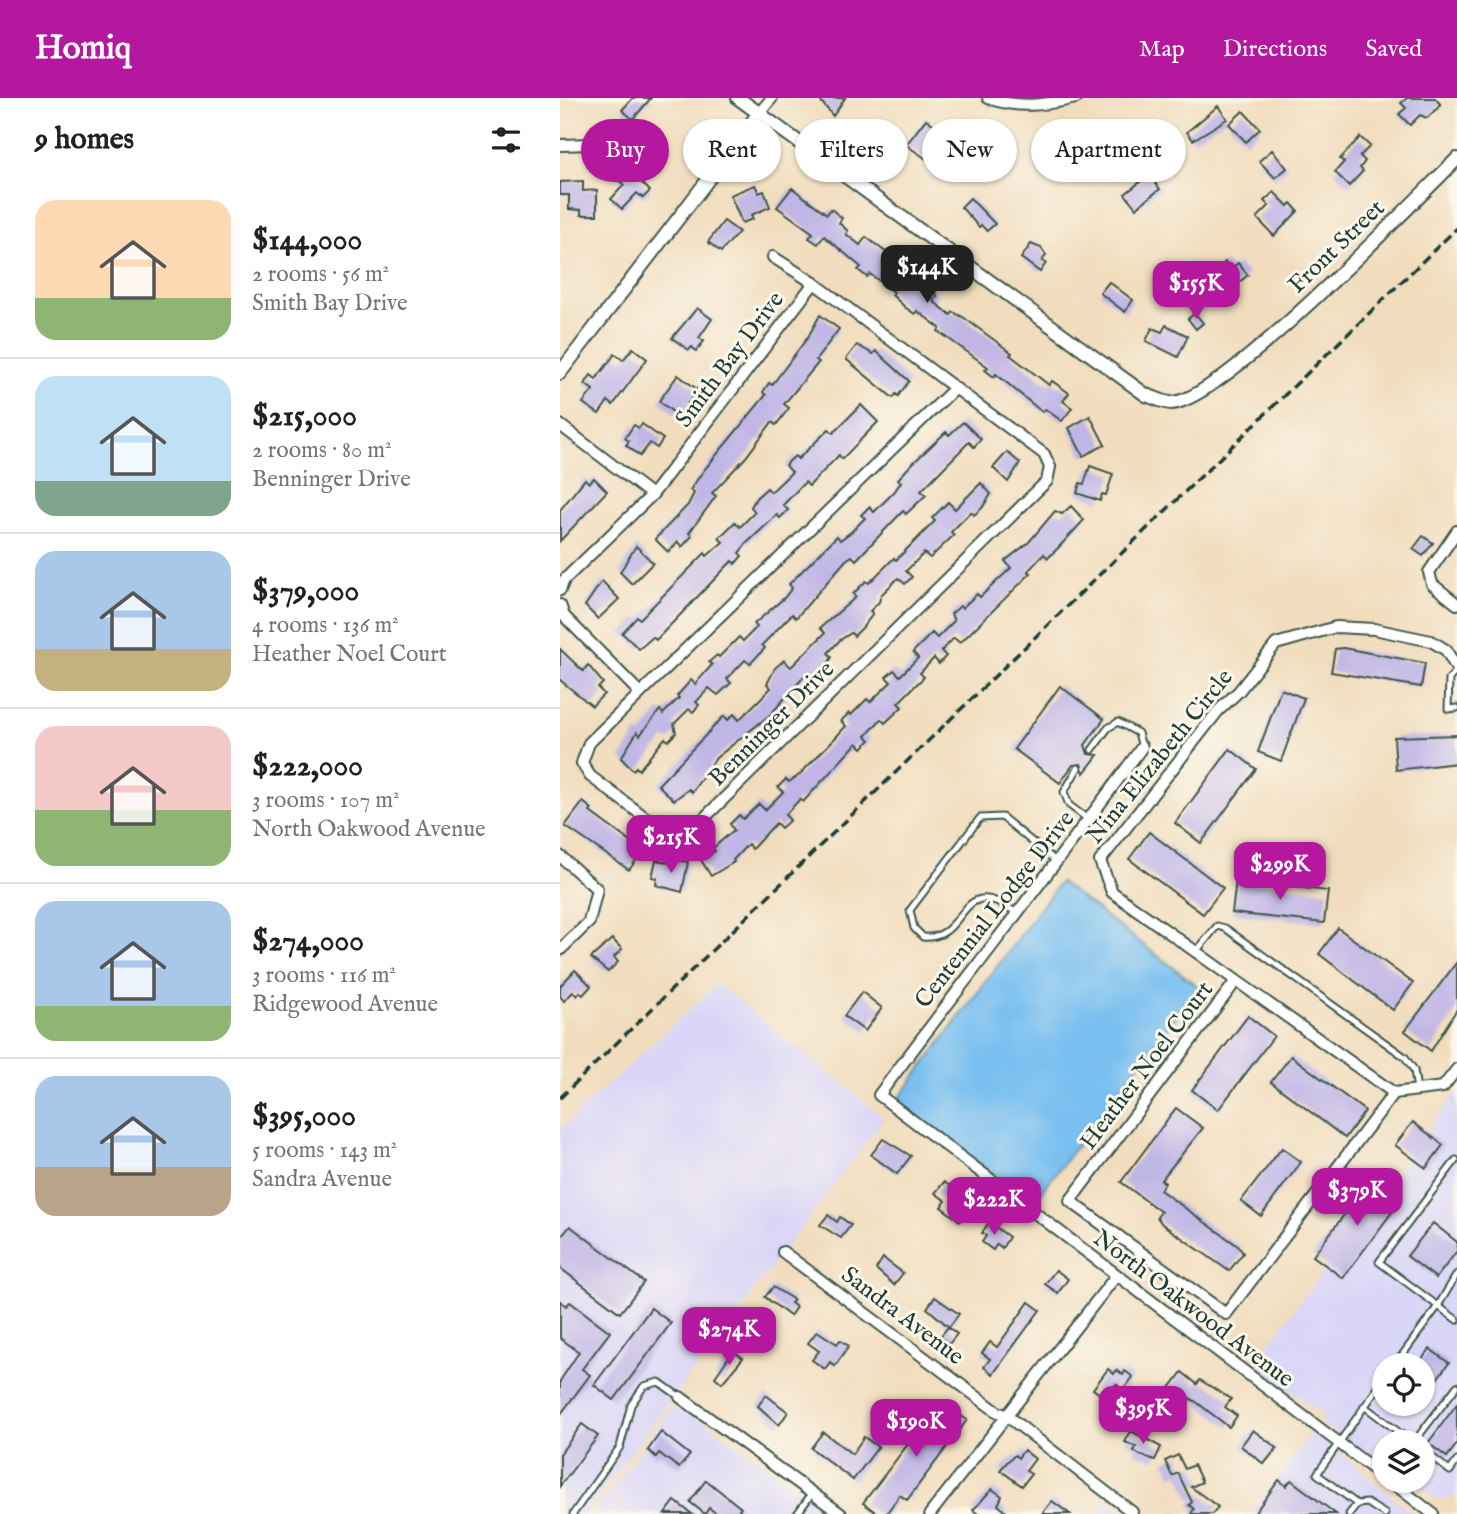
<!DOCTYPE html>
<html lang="en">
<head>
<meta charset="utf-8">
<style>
  :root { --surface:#fff; --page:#f6f6f6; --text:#202124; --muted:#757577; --line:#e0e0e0; --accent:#b5179e }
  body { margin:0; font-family:"IM FELL English",serif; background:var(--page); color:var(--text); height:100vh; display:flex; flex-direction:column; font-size:26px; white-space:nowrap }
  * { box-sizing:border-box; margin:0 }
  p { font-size:23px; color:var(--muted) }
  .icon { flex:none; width:38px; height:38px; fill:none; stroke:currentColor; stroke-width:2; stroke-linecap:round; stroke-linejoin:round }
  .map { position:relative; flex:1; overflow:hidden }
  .drawer { display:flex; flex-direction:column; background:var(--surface); width:560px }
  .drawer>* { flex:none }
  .hud { position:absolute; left:21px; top:21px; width:665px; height:63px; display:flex; gap:14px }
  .buttons { position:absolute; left:812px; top:1255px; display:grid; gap:14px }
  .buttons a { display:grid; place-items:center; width:63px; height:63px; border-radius:50%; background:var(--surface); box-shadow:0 2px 5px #0004; font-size:35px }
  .price { position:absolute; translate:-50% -60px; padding:0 16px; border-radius:14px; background:var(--accent); color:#fff; font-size:23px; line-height:46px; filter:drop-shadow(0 2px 4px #0008) }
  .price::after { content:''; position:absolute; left:50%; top:42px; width:21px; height:16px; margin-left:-10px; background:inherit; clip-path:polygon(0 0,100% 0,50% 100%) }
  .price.current { background:#222; color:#fff }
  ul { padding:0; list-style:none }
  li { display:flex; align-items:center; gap:21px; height:175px; padding:0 35px }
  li+li { border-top:2px solid var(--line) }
  li span { display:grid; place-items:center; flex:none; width:196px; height:140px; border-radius:21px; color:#555 }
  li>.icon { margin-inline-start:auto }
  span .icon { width:84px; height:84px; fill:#fffc; stroke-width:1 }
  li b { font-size:30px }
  h2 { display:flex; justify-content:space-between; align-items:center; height:84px; padding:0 35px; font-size:30px }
  .tag { padding:0 24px; border-radius:32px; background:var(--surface); box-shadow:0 2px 5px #0004; font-size:24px; line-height:63px }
  .tag.current { background:var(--accent); color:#fff }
  header { display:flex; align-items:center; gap:42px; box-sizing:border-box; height:98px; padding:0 35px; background:var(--accent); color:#fff }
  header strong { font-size:33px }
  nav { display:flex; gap:38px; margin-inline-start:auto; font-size:24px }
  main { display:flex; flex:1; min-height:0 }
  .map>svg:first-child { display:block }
  .built { fill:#dad6f7; fill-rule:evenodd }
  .water { fill:#79bff0; stroke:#4c7e92; stroke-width:2 }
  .building { fill:#c0b6e6 }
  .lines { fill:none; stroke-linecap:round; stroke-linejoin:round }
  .service-casing { stroke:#3e5549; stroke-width:9 }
  .minor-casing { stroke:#3e5549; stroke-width:14 }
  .tertiary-casing { stroke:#3e5549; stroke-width:16 }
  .service { stroke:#fff; stroke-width:5 }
  .minor { stroke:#fff; stroke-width:10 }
  .tertiary { stroke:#fff; stroke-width:12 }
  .rail { stroke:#1f3d34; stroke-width:3.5; stroke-dasharray:10 5; stroke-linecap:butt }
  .labels { text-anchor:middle; stroke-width:6; stroke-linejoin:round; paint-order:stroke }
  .street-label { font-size:24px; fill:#1f3d34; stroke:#fbf7ec }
</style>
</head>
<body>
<header>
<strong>Homiq</strong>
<nav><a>Map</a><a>Directions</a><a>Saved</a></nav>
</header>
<main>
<section class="drawer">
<h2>9 homes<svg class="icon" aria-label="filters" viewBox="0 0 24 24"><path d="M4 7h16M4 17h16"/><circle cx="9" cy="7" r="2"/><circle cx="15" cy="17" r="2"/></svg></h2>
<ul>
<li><span style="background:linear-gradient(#ffd9b3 70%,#8fb573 0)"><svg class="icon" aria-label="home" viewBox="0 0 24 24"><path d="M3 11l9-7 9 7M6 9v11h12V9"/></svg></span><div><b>$144,000</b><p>2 rooms · 56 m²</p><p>Smith Bay Drive</p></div></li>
<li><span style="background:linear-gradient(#bfe0f5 75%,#7fa58c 0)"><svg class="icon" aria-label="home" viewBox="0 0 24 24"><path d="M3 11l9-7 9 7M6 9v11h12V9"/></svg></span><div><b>$215,000</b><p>2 rooms · 80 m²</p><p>Benninger Drive</p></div></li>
<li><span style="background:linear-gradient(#a9c7e8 70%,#c2b280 0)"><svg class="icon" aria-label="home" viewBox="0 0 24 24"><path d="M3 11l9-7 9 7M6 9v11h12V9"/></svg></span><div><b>$379,000</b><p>4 rooms · 136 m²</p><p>Heather Noel Court</p></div></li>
<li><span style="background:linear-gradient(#f6c9c9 60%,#8fb573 0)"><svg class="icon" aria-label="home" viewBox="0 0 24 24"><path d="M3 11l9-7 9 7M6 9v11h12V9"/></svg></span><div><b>$222,000</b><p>3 rooms · 107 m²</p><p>North Oakwood Avenue</p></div></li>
<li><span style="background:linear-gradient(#a9c7e8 75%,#8fb573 0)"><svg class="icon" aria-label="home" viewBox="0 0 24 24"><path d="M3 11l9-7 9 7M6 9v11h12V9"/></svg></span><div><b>$274,000</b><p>3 rooms · 116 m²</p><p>Ridgewood Avenue</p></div></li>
<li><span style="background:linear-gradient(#a9c7e8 65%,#b9a48a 0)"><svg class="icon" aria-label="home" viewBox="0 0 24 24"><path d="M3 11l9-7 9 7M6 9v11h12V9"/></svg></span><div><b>$395,000</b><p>5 rooms · 143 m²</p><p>Sandra Avenue</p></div></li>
</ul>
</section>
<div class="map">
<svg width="897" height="1416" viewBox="0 0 897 1416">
  <rect width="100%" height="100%" fill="#fbf7ec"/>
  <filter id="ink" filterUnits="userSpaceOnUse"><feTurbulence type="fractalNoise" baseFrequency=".0143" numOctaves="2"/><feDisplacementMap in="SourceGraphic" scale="14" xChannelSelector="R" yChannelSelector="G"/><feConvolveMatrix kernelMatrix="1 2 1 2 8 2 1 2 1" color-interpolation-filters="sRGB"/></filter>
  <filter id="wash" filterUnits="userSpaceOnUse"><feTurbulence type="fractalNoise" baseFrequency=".00686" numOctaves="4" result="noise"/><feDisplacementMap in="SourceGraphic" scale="28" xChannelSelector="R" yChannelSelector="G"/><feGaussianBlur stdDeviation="1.57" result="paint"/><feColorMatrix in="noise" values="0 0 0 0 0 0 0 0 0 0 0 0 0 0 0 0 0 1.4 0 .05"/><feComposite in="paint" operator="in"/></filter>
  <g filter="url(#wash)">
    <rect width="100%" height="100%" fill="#f1ddbd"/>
    <g class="built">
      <path d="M157 886 324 1020 25 1416H0V1031Z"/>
      <path d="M897 993V1395L894 1399 879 1402 850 1383 863 1382V1344H824V1366L760 1324 765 1317 693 1267ZM824 1267H863V1306H824Z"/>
      <path d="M117 1304 250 1399 271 1416H33Z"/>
      <path d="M753 1333 853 1416H690Z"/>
      <path d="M548 1403 551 1405 565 1416H537Z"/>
    </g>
    <path class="water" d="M500 784 639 889 472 1106 337 1003Z"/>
    <g id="blocks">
      <g class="building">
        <path d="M73 0H91L73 21 62 12Z"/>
        <path d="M258 0H285L273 18Z"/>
        <path d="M847 0H875L881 7 867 20 860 17 850 27 839 16 846 10 841 5Z"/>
        <path d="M658 8 667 21 633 42 627 34Z"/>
        <path d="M683 13 700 31 686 44 669 26Z"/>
        <path d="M366 21 397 44 378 69 346 47Z"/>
        <path d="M77 28H93L90 62H77Z"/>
        <path d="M288 29 293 33 295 30 310 42 302 51 297 54 284 44 285 41 281 38Z"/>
        <path d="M800 39 810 48 800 58 805 63 800 70 803 73 789 88 775 74 784 64 780 61Z"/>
        <path d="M712 52 727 70 715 80 699 63Z"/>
        <path d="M67 70 90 93 83 100 77 95 62 111 51 101 64 87 57 80Z"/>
        <path d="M589 77 600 91 576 110 565 96Z"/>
        <path d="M23 83V93L37 92V117H21V112L9 111V97H0V84Z"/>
        <path d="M195 87 199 95 204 93 210 109 191 117 193 121 182 125 170 97Z"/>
        <path d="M232 90 267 116 271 111 282 120 279 125 288 133 286 136 300 147 306 139 353 175 375 193 377 198 373 203 391 217 393 214 403 219 452 255 450 257 489 287 492 283 509 295 503 303 512 310 502 323 485 311 482 314 436 276 434 279 425 272 428 269 378 233 380 230 357 213 355 216 346 210 332 197 334 194 310 176 307 179 298 172 301 169 264 138 258 146 249 140 253 135 217 109Z"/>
        <path d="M714 94 728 108 731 105 738 113 714 138 697 120 709 108 704 103Z"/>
        <path d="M410 100 435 126 427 133 421 127 419 129 401 109Z"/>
        <path d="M164 123 179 134 161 154 148 144Z"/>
        <path d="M471 146 481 150 486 157 482 163 486 165 480 174 461 160Z"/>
        <path d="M665 164 671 171 678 165 688 177 663 197 654 186 662 179 656 173Z"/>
        <path d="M549 184 573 202 565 214 540 195Z"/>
        <path d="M137 210 152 221 139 240 144 243 136 253 132 249 129 252 112 240Z"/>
        <path d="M635 215 643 225 636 231 628 221Z"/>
        <path d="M260 217 279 231 256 262 259 264 224 306 229 310 216 327 212 324 186 359 152 395 156 398 129 435 132 438 122 449 118 444 108 454 95 441 128 407 134 395 130 392 144 372 206 297 203 294 209 285 212 287 248 239Z"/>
        <path d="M606 227 628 238 618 259 586 243 592 230 602 234Z"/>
        <path d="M297 247 313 256 316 253 349 283 338 298 336 296 333 300 286 261Z"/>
        <path d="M73 250 87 261 53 307 48 303 39 316 23 305 33 292 25 286 31 277 36 281 55 256 63 262Z"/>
        <path d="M118 277 138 292 118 318 99 303Z"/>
        <path d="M301 307 318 324 282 361 279 357 249 388 245 384 223 407 228 412 220 420 217 417 187 445 179 455 182 458 175 466 172 463 96 542 93 539 79 551 62 535 77 519 80 521 145 455 147 458 163 444 159 440 175 424 180 429 195 414 191 409 196 400 207 390 211 394 232 374 225 367 235 358 238 361 269 331 273 335Z"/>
        <path d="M530 318 545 347 523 358 509 330Z"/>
        <path d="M403 324 421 341 414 349 409 344 361 393 366 397 346 416 343 413 296 462 292 458 286 462 236 520 232 516 202 547 205 550 190 566 185 562 167 581 171 585 158 597 149 590 136 604 139 607 133 614 129 611 114 626 116 635 108 643 105 640 79 672 76 669 73 672 61 660 77 634 80 637 100 612 103 616 119 600 117 598 131 582 135 586 152 567 149 564 157 557 159 559 179 539 183 543 197 529 194 526 224 500 232 490 229 486 277 438 280 442 291 434 305 420 301 417 309 409 314 414 334 394 341 384 338 381 352 366 386 334 389 337Z"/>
        <path d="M82 326 103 341 97 350 90 345 80 358 66 347 69 343 65 340 74 327 79 330Z"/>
        <path d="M447 354 460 365 448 384 433 370Z"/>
        <path d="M530 368 553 376 546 397 542 396 540 403 517 395 520 385 524 386Z"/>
        <path d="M34 380 47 393 0 443V412L25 381 29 385Z"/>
        <path d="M421 385 431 396 422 410 414 417 411 414 391 434 394 437 370 460 364 455 346 473 352 479 345 486 338 480 321 497 319 504 310 513 313 516 302 530 294 538 291 535 280 542 268 555 272 559 269 564 255 581 248 574 211 616 156 660 132 694 129 691 114 702 98 687 164 618 168 622 174 616 179 622 211 590 207 586 215 570 224 562 231 569 265 535 260 530 296 499 293 496 306 483 309 485 334 460 336 462 375 423 372 420 388 404 395 411Z"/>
        <path d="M511 408 524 422 499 449 488 460 484 456 468 473 471 475 400 545 394 540 381 553 386 558 379 566 374 560 360 575 364 579 338 605 342 609 325 625 321 621 306 638 310 642 302 650 297 645 243 704 240 701 225 717 230 722 221 730 216 725 192 751 188 746 173 762 174 764 151 778 141 762 155 753 153 750 174 732 170 726 179 717 183 721 199 706 205 712 223 694 218 689 226 681 229 684 239 677 276 639 286 628 281 623 289 615 291 617 307 601 310 604 331 584 326 579 334 572 340 578 358 560 353 554 372 535 377 540 394 523 391 516 400 508 402 510 417 496 420 499 451 470 445 463 469 444 495 413 502 416Z"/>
        <path d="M863 438 873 445 863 458 853 451Z"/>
        <path d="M76 448 93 465 72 486 60 474Z"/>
        <path d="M42 483 59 501 38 521 25 508Z"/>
        <path d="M783 550 865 565 861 589 771 574 775 551Z"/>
        <path d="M0 551 23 573 28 567 43 585 38 590 44 596 32 608 0 582Z"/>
        <path d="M500 588 544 621 525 647 528 656 538 657 524 675 521 666 513 667 500 685 454 651Z"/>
        <path d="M721 591 744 600 721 663 698 654Z"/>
        <path d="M897 637V665L836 672 834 639Z"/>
        <path d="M670 651 696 671 641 745 615 725Z"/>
        <path d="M23 704 32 711 30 714 83 753 69 772 5 728Z"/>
        <path d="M589 734 663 790 643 816 569 761Z"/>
        <path d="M96 762 116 766 117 762 128 764 122 794 96 787 97 780 92 779Z"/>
        <path d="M676 782 768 793 764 825 672 815Z"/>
        <path d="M778 830 853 885 833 912 759 856Z"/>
        <path d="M52 841 62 851 54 859 58 864 48 874 31 860Z"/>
        <path d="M897 864V911L871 953 845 933Z"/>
        <path d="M15 872 31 888 23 897 20 894 17 898 13 894 4 903 0 898V888Z"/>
        <path d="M302 894 322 910 305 933 284 918Z"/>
        <path d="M688 918 714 938 658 1012 632 992Z"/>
        <path d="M731 958 805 1013 785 1040 711 984Z"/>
        <path d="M616 1010 643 1030 601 1082 605 1085 600 1092 678 1148 683 1155 669 1173 602 1126 597 1119 601 1114 561 1084Z"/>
        <path d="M853 1024 883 1047 866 1070 835 1047Z"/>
        <path d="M323 1041 351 1058 337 1076 311 1057Z"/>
        <path d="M722 1050 741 1064 701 1118 681 1103Z"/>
        <path d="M812 1080 841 1102 783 1180 753 1158Z"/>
        <path d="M384 1084 406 1098 403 1102 411 1108 400 1123 381 1109 386 1103 375 1095Z"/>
        <path d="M268 1117 277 1124 280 1119 291 1127 281 1140 260 1127Z"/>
        <path d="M429 1124 449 1139 442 1150 437 1146 433 1152 422 1144 426 1138 422 1135Z"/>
        <path d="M873 1125 897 1144V1153L876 1180 847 1158Z"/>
        <path d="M10 1128 84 1184 60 1215 0 1170V1140Z"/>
        <path d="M323 1160 343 1175 334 1187 316 1171Z"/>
        <path d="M496 1172 508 1181 498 1195 485 1186Z"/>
        <path d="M213 1189 234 1202 231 1205 236 1209 230 1218 205 1199Z"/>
        <path d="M375 1199 399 1216 389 1229 367 1210Z"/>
        <path d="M0 1203 6 1208 10 1204 50 1234 22 1271 30 1277 0 1317V1283L19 1254 0 1240Z"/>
        <path d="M469 1204 480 1212 433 1276 424 1269 430 1261 422 1255 430 1244 437 1249Z"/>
        <path d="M91 1210 111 1225 54 1302 34 1287Z"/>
        <path d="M388 1229 397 1236 389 1246 380 1239Z"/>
        <path d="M257 1233 277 1246 280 1242 289 1248 275 1268 270 1264 265 1271 252 1262 259 1253 248 1245Z"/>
        <path d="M870 1251 889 1265 863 1299V1267H857Z"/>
        <path d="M173 1253 183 1260 162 1285 155 1279Z"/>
        <path d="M548 1271 554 1276 557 1272 563 1277 565 1273 573 1279 563 1292 556 1286 545 1300 533 1291Z"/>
        <path d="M622 1274 637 1286 640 1282 671 1301 665 1309 677 1318 669 1329 635 1303 610 1290Z"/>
        <path d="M206 1297 228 1314 219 1327 198 1308Z"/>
        <path d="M381 1303 407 1322 347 1402 340 1397 326 1416H318L303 1405Z"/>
        <path d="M897 1306V1346L887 1359 868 1345Z"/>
        <path d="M22 1326 38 1338 0 1388V1356Z"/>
        <path d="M693 1332 717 1350 704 1366 681 1348Z"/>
        <path d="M571 1333 601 1349 595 1362 580 1357 574 1353 576 1349 565 1344Z"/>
        <path d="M101 1334 130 1357 119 1370 99 1355 96 1359 88 1352Z"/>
        <path d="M263 1334 292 1356 304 1339 318 1349 293 1382 251 1350Z"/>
        <path d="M464 1352 475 1361 466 1373 471 1376 462 1388 440 1372 448 1363 455 1357 458 1360Z"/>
        <path d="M618 1357 625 1371 634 1367 642 1384 631 1389 658 1409 652 1416H631L634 1411 629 1407 632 1404 618 1375 612 1378 605 1363Z"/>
        <path d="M146 1382 181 1410 176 1416H157L149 1410 145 1416 130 1404Z"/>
        <path d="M719 1382 726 1388 731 1382 776 1416H694Z"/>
        <path d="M432 1391 442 1398 438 1407 449 1416H418L413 1412Z"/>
        <path d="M115 1403 132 1416H105Z"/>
        <path d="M492 1403 510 1416H482Z"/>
      </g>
    </g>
  </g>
  <g filter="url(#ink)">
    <use href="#blocks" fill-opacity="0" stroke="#3e5549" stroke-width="2"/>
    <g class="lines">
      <defs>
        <g id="service">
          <path d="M897 572 889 581 888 611 897 610"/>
          <path d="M532 652 548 630 558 624 578 635 582 649"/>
          <path d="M518 670 504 694 509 707 529 722"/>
          <path d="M455 814C397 772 409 843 363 839L354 830 350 812 420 720 442 719 498 765"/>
          <path d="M635 855 657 828 665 830 845 959 854 972 857 992"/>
          <path d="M896 1062 819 1164 878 1208 897 1176"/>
          <path d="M835 1267 878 1208 897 1222"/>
          <path d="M804 1308 852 1344"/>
          <path d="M854 1344 897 1288"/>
          <path d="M863 1352 890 1373 897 1363"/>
          <path d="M797 1406 807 1405 825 1416"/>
          <path d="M13 1416 60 1349 71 1307 84 1288 99 1284 120 1299"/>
          <path d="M237 1416 253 1394"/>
          <path d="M789 1416 797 1406 757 1376 824 1281"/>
        </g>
        <g id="minor">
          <path d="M428 0C459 11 485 7 516 0"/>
          <path d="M199 15 212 0"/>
          <path d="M0 47 31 46"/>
          <path d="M213 159 254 185 484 356 490 369 487 383 130 734 106 735 30 678 22 665 29 645 395 290"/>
          <path d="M0 327 92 397"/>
          <path d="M897 433 869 474 872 486 897 506"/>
          <path d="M0 492 4 482 92 397 254 185"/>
          <path d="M0 507 4 518 80 595"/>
          <path d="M897 571 886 552 871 543 814 531 776 529 716 546 679 593 658 613 540 763 552 794 834 995 883 989 897 971"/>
          <path d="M582 649C496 767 406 880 319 997L824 1379"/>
          <path d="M0 758 37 791 29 824 0 852"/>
          <path d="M676 883 510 1103 666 1216 834 995"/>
          <path d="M223 1154 436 1313 447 1318 572 1414"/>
          <path d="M120 1299 281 1416"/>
          <path d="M829 1382 873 1416"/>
          <path d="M370 1416 556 1178"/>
        </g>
        <g id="tertiary">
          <path d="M178 0 586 297C593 299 604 305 611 305 660 305 853 104 897 61"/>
          <path d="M0 275 199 15"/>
        </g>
      </defs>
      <use href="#service" class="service-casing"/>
      <use href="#minor" class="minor-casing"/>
      <use href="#tertiary" class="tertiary-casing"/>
      <use href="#service" class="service"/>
      <use href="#minor" class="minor"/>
      <use href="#tertiary" class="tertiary"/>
      <path class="rail" d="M0 1000 897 130"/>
    </g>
  </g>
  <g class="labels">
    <g class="street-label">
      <text transform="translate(776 148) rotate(-44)" y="8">Front Street</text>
      <text transform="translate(169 261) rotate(-53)" y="8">Smith Bay Drive</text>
      <text transform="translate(211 625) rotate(-45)" y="8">Benninger Drive</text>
      <text transform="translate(599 658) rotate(-51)" y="8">Nina Elizabeth Circle</text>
      <text transform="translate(434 811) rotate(-52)" y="8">Centennial Lodge Drive</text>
      <text transform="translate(586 967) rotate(-53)" y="8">Heather Noel Court</text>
      <text transform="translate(634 1210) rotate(37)" y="8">North Oakwood Avenue</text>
      <text transform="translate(343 1217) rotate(37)" y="8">Sandra Avenue</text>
    </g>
  </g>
</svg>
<div class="buttons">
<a><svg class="icon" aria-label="locate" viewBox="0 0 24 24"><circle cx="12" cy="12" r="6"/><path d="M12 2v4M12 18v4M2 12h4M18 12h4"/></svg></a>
<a><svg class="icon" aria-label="layers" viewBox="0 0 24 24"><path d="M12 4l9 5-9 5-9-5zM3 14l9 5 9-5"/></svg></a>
</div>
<b class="price current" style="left:367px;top:207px">$144K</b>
<b class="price" style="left:636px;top:223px">$155K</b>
<b class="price" style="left:111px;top:777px">$215K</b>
<b class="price" style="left:720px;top:804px">$299K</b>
<b class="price" style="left:797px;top:1130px">$379K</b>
<b class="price" style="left:434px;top:1139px">$222K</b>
<b class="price" style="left:169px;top:1269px">$274K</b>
<b class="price" style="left:583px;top:1348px">$395K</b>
<b class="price" style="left:356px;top:1361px">$190K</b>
<div class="hud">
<a class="tag current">Buy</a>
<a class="tag">Rent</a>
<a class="tag">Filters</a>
<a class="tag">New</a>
<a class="tag">Apartment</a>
</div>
</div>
</main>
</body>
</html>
